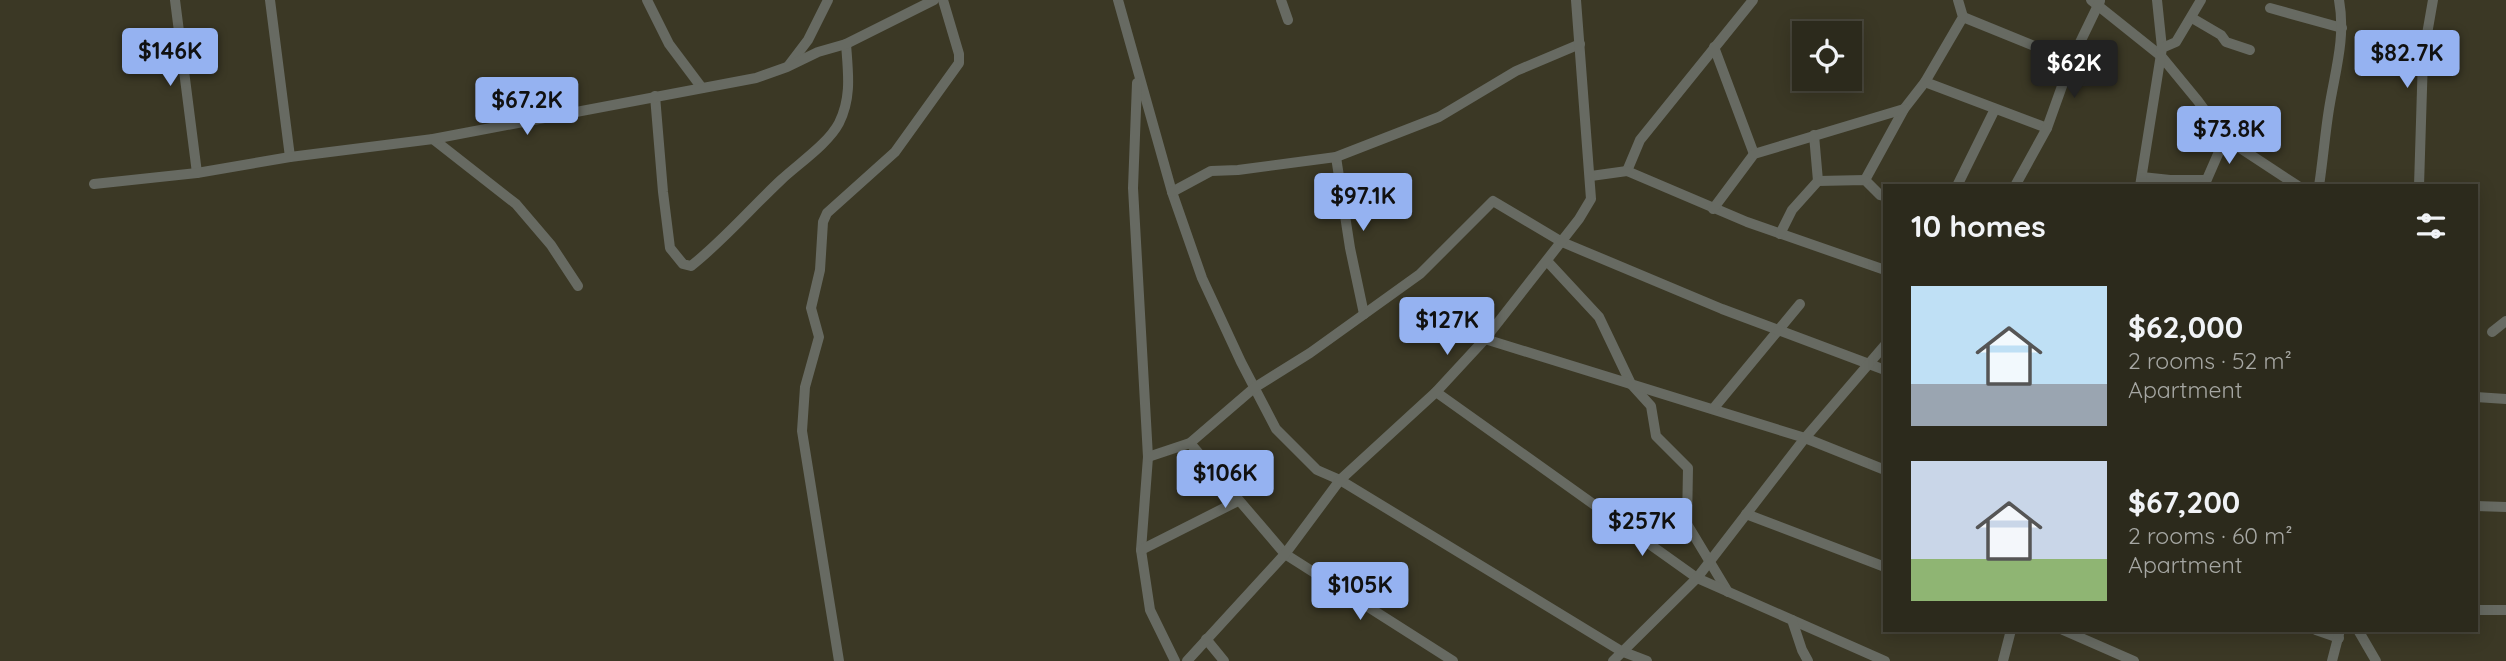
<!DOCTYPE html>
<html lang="en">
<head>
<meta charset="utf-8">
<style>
  :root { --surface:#2c2a1c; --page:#383629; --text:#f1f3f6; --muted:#a6a7a3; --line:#48463b; --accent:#95b2f1 }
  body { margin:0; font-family:Quicksand,sans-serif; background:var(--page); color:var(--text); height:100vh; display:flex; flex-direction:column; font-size:26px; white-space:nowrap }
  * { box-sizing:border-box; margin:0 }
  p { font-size:23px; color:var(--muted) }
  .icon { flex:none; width:38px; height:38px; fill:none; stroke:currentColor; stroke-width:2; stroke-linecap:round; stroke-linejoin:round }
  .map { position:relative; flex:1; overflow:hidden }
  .sheet { position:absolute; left:1883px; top:184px; width:595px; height:448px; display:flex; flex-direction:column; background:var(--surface); border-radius:0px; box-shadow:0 4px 18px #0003,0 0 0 2px var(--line) }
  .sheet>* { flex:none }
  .controls { position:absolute; left:1792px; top:21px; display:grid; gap:14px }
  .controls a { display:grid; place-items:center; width:70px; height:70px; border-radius:0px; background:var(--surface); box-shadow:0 4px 18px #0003,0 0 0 2px var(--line); font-size:35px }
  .price { position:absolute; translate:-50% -60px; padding:0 16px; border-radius:7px; background:var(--accent); color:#111; font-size:23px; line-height:46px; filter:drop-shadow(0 2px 4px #0008) }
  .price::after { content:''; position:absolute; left:50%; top:42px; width:21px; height:16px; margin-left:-10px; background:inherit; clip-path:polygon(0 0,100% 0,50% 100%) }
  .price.active { background:#222; color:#fff }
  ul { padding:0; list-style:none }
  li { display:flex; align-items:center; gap:21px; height:175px; padding:0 28px }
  li span { display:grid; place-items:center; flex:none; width:196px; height:140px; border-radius:0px; color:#555 }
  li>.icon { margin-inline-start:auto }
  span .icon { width:84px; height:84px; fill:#fffc; stroke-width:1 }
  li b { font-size:30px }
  h2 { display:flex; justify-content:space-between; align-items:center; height:84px; padding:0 28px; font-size:30px }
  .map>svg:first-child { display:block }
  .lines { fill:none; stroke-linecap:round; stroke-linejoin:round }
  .street { stroke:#676a62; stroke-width:10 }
</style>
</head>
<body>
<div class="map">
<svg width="2506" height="661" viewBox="0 0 2506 661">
  <rect width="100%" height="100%" fill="#3b3825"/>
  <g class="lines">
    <g class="street">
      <path d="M175 0 197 173"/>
      <path d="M270 0 290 157"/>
      <path d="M647 0 669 44 702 88"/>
      <path d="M1118 0 1172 192 1202 278 1241 362 1276 429 1317 470 1340 480 1621 651 1647 661"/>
      <path d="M1281 0 1288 20"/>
      <path d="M2091 0 2161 56 2198 101 2225 138 2298 186"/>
      <path d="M2157 0 2162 48"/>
      <path d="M2270 8 2342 28"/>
      <path d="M1963 17 2071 61"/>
      <path d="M2192 18 2221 35 2226 42 2250 50"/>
      <path d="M1714 47 1754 154"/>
      <path d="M789 65 808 40 828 0"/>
      <path d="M1925 82 2047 128"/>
      <path d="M1137 83 1133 188 1148 457 1141 550 1150 610 1175 661"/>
      <path d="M655 96 663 192 670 248 683 264 691 266C723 241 751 208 781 180 798 164 828 144 839 123 852 97 848 72 846 44"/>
      <path d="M1814 135 1818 181"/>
      <path d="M433 139 516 204 551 245 578 286"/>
      <path d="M1336 157 1350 248 1364 314"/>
      <path d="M1627 171 1640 140 1753 0"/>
      <path d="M1591 176 1627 171 1747 222 1885 270"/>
      <path d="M2142 177 2170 180H2205"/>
      <path d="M1865 180 1904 109 1925 82 1963 17 1958 0"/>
      <path d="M94 184 197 173 290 157 433 139 756 78 787 67 818 52 846 44 934 0"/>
      <path d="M1957 186 1995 109"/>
      <path d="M2015 186 2047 128 2071 61 2100 1"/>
      <path d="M2140 186 2162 48 2176 42 2201 0"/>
      <path d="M2204 186 2225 138"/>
      <path d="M2319 186C2323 160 2325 134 2329 109 2335 71 2346 38 2339 0"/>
      <path d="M2419 186 2423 57 2433 0"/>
      <path d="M1172 192 1211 171 1238 170 1336 157 1439 117 1516 71 1580 44"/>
      <path d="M1713 209 1754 154 1904 109"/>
      <path d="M1780 234 1792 210 1818 181 1865 180 1880 195 1885 196"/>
      <path d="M1547 261 1599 317 1631 384 1651 406 1656 436 1688 468 1687 524 1728 592"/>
      <path d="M2492 332 2506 321"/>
      <path d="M1485 339 1805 438 1885 470"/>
      <path d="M1436 392 1697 578 1885 661"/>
      <path d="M2476 397 2506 399"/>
      <path d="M1713 409 1800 304"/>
      <path d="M1190 443 1285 554 1453 661"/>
      <path d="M1148 457 1190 443 1254 388 1310 353 1420 274 1493 201 1562 242 1722 309 1885 370"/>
      <path d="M2476 506 2506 507"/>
      <path d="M1746 514 1885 567"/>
      <path d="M1141 550 1238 501"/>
      <path d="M2476 610H2506"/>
      <path d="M1792 620 1802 650 1808 661"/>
      <path d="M2063 630 2134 661"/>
      <path d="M2316 630 2339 638"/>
      <path d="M2358 630 2376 661"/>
      <path d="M1206 639 1224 661"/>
      <path d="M839 661 802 431 805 387 819 337 811 308 820 270 823 222 827 213 895 152 959 63V54L943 0"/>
      <path d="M1187 661 1285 554 1340 480 1436 392 1485 339 1579 219 1591 199 1576 0"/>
      <path d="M1613 661 1697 578 1805 438 1885 345"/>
      <path d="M2003 661 2011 630"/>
      <path d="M2332 661 2340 630"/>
    </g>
  </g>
</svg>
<div class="controls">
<a><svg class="icon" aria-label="locate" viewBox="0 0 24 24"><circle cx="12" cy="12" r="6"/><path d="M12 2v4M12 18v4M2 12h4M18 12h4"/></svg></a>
</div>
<b class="price" style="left:170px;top:88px">$146K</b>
<b class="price" style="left:2407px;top:90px">$82.7K</b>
<b class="price active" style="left:2074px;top:100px">$62K</b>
<b class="price" style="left:527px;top:137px">$67.2K</b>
<b class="price" style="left:2229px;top:166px">$73.8K</b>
<b class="price" style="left:1363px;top:233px">$97.1K</b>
<b class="price" style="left:1447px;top:357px">$127K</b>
<b class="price" style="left:1225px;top:510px">$106K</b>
<b class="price" style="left:1642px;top:558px">$257K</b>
<b class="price" style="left:1360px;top:622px">$105K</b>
<section class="sheet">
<h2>10 homes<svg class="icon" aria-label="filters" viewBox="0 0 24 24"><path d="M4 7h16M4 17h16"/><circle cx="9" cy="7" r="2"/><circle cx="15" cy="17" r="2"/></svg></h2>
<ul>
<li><span style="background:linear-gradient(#bfe0f5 70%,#9aa5b1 0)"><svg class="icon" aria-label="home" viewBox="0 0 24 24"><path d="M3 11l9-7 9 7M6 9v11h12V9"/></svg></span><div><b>$62,000</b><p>2 rooms · 52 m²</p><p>Apartment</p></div></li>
<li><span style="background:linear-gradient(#c9d6e8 70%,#8fb573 0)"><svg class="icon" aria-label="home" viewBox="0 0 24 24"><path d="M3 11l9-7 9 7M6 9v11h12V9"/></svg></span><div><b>$67,200</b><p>2 rooms · 60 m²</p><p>Apartment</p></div></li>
</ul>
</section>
</div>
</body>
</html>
